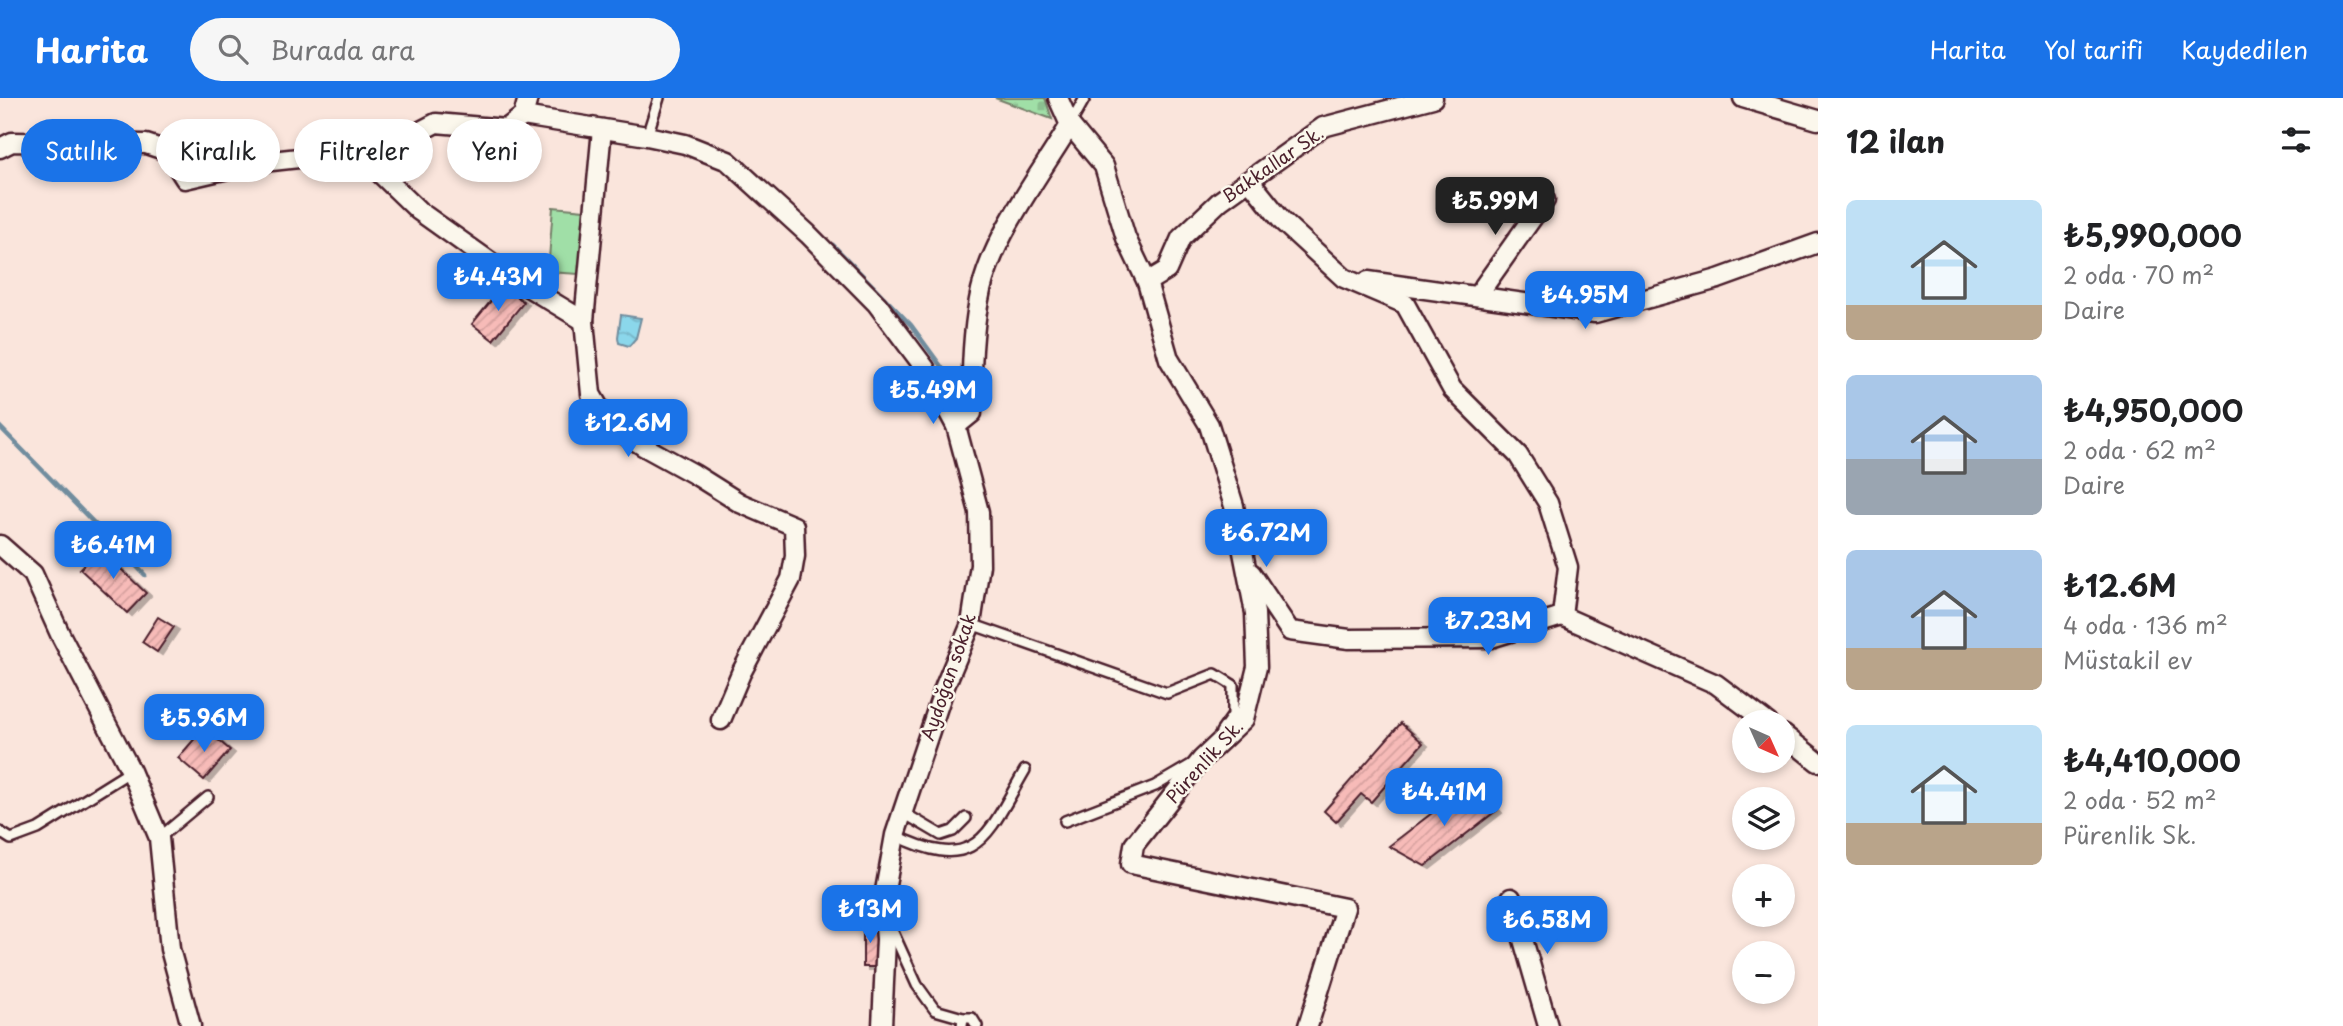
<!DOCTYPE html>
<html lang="tr">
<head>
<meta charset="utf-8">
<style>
  :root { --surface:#fff; --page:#f6f6f6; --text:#202124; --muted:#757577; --accent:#1a73e8 }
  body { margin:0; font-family:"Playpen Sans",sans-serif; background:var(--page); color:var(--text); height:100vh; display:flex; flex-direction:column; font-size:26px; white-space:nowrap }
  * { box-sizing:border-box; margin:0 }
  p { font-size:23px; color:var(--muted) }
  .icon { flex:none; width:38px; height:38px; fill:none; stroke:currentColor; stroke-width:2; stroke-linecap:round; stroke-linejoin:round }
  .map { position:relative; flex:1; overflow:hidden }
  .side { display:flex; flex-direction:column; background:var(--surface); width:525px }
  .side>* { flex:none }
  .banner { position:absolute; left:21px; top:21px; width:665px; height:63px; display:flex; gap:14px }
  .needle { width:46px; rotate:135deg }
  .fabs { position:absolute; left:1732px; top:612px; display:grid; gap:14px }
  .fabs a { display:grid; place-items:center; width:63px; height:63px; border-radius:50%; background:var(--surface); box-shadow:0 4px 10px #0003; font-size:35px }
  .price { position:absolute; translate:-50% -60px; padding:0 16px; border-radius:14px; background:var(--accent); color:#fff; font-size:23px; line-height:46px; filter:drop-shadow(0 2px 4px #0008) }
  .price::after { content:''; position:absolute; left:50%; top:42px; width:21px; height:16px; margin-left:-10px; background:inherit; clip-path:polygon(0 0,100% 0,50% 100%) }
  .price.on { background:#222; color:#fff }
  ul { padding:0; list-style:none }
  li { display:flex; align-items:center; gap:21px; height:175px; padding:0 28px }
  li span { display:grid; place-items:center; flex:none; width:196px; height:140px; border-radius:10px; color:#555 }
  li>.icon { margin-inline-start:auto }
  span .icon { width:84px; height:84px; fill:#fffc; stroke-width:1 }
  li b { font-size:30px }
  h2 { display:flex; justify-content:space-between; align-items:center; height:84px; padding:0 28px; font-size:30px }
  .tag { padding:0 24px; border-radius:32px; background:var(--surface); box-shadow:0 4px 10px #0003; font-size:24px; line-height:63px }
  .tag.on { background:var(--accent); color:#fff }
  header { display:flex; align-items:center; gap:42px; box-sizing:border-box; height:98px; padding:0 35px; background:var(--accent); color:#fff }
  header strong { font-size:33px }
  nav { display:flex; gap:38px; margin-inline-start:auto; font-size:24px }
  .search { width:490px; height:63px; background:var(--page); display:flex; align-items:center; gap:18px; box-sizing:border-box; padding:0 24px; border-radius:38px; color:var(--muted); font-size:26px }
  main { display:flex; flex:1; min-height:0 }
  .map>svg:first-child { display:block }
  .grass { fill:#a0dfa7; stroke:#757f69; stroke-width:2 }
  .cemetery { fill:url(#cemetery-stones); stroke:#757f69; stroke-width:2 }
  .water { fill:url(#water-waves); stroke:#718d9e; stroke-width:2 }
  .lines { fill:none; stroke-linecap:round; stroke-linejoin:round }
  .stream { stroke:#718d9e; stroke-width:4.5 }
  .building { fill:url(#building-hatch); stroke:#4a1f2b; stroke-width:2; filter:url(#shadow) }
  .service-casing { stroke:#4a1f2b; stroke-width:14 }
  .minor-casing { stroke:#4a1f2b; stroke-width:23 }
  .service { stroke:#fbf7ec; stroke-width:9 }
  .minor { stroke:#fbf7ec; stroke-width:18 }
  .labels { text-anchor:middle; stroke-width:5; stroke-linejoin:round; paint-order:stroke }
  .street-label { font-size:18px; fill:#4a1f2b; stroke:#fbf7ec }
</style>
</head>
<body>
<header>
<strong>Harita</strong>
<div class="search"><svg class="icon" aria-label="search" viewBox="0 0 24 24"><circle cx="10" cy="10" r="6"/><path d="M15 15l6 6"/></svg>Burada ara</div>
<nav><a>Harita</a><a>Yol tarifi</a><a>Kaydedilen</a></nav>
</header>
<main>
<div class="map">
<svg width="1818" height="928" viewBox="0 0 1818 928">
  <defs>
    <pattern id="cemetery-stones" width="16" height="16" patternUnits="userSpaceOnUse" patternTransform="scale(1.75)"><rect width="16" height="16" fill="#a0dfa7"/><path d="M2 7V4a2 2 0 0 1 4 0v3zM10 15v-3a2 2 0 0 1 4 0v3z" fill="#8bbf90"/></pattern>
    <pattern id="water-waves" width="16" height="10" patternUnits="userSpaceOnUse" patternTransform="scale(1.75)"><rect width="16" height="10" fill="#8bd7eb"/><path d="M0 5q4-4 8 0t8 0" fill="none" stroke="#79b8ca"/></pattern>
    <pattern id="building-hatch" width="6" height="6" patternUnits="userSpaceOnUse" patternTransform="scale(1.75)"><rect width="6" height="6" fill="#f7bbb8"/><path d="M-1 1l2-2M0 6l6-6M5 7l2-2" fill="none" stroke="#d5a09e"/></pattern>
    <filter id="shadow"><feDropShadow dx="5" dy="3" stdDeviation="0" flood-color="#0004"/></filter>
  </defs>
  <rect width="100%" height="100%" fill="#fae5dc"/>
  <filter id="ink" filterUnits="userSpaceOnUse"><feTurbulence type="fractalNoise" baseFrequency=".0143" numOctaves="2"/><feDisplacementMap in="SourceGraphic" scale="14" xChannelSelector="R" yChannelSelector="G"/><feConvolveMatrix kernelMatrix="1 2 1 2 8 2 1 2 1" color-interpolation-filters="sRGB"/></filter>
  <g filter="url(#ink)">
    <path class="grass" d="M553 109 584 112 579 176 548 174Z"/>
    <path class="cemetery" d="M995 0H1045L1052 21Z"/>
    <path class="water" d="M621 217 641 220 636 240 629 248 619 245 618 239Z"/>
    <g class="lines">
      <g class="stream">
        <path d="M833 147 911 227 954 286"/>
        <path d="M0 329 145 477"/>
      </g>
    </g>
    <g class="building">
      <path d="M503 188 524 204 493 242 472 226Z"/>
      <path d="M100 451 146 495 127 515 80 471Z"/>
      <path d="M158 519 174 529 157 554 142 544Z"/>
      <path d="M1401 625 1423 645 1371 704 1361 696 1336 724 1324 713Z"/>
      <path d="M204 630 230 652 204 682 178 660Z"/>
      <path d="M1462 692 1470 702 1482 694 1497 712 1425 768 1389 748Z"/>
      <rect x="863" y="824" width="15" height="45"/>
    </g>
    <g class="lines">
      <defs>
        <g id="service">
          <path d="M1071 25 1085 0"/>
          <path d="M647 38 659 0"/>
          <path d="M971 526 1167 595 1215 576 1233 587V617L1221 634"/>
          <path d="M902 714 941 737 953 733 966 720"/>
          <path d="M1065 723 1155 688 1191 667"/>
          <path d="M0 734 11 741 38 731 131 673"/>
          <path d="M895 737C978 778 987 737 1025 672"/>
          <path d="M159 740 208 699"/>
          <path d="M892 832 917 887 935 912 963 920 962 928"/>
          <path d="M963 920H972L977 928"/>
        </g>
        <g id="minor">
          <path d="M1058 0 1070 27 1104 68 1126 140 1147 184 1169 261 1209 327 1234 408 1255 515 1257 569 1244 621 1202 661 1134 747 1131 766 1345 810 1308 928"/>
          <path d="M1743 0 1818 22"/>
          <path d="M523 18 647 38 685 46 728 63 808 136 877 206 925 270 956 328 979 414 980 467 971 526 945 588 895 737 883 804 886 841 882 928"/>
          <path d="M602 31 584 223 591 296 608 325 643 348 694 376 740 405 794 428 795 458 791 481 741 575 721 622"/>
          <path d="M0 50 12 44 146 46 167 53 185 81 254 65 388 50 436 25 506 31 523 18 528 0"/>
          <path d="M358 54 419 113 513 180 584 223"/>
          <path d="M1250 83 1282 123 1344 180 1405 206 1452 291 1518 357 1548 405 1568 469 1562 518"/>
          <path d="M1368 183 1595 215 1718 181 1818 145"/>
          <path d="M1147 184 1167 172 1181 140 1220 103 1323 29 1433 0"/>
          <path d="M1477 198 1545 102"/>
          <path d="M956 328 972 315C971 275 972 232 981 192 994 137 1041 75 1070 27"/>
          <path d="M0 447 33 476 60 536 131 673 159 740 170 851 191 928"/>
          <path d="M1251 475 1290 533 1349 541 1491 540 1562 518 1716 586 1768 625"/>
          <path d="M1783 636 1818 664"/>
          <path d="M1511 800 1548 928"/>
        </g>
      </defs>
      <use href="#service" class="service-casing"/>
      <use href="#minor" class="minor-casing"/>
      <use href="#service" class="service"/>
      <use href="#minor" class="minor"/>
    </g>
  </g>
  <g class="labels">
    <g class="street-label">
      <text transform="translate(1273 67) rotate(-35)" y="6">Bakkallar Sk.</text>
      <text transform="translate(949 579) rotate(-71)" y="6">Aydoğan sokak</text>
      <text transform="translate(1205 664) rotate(-48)" y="6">Pürenlik Sk.</text>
    </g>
  </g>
</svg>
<div class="fabs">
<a><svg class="needle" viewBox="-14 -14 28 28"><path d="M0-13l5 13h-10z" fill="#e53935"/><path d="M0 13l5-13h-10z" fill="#757577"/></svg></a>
<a><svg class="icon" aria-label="layers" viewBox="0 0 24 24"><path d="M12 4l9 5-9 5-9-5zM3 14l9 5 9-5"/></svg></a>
<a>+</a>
<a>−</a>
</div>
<b class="price on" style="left:1495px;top:139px">₺5.99M</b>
<b class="price" style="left:498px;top:215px">₺4.43M</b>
<b class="price" style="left:1585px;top:233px">₺4.95M</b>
<b class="price" style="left:933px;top:328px">₺5.49M</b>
<b class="price" style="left:628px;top:361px">₺12.6M</b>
<b class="price" style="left:1266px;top:471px">₺6.72M</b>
<b class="price" style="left:113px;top:483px">₺6.41M</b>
<b class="price" style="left:1488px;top:559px">₺7.23M</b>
<b class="price" style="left:204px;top:656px">₺5.96M</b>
<b class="price" style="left:1444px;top:730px">₺4.41M</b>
<b class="price" style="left:870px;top:847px">₺13M</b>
<b class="price" style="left:1547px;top:858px">₺6.58M</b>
<div class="banner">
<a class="tag on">Satılık</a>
<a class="tag">Kiralık</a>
<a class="tag">Filtreler</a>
<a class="tag">Yeni</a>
</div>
</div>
<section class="side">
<h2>12 ilan<svg class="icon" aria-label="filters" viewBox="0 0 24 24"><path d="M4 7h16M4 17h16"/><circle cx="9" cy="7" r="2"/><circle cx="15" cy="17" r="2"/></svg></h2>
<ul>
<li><span style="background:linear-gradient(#bfe0f5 75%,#b9a48a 0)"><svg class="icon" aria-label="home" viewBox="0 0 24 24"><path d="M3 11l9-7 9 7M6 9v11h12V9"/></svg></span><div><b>₺5,990,000</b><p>2 oda · 70 m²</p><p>Daire</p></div></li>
<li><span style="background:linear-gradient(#a9c7e8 60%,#9aa5b1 0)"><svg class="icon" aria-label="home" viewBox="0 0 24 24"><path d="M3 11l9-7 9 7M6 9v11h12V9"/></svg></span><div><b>₺4,950,000</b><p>2 oda · 62 m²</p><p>Daire</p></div></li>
<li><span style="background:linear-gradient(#a9c7e8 70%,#b9a48a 0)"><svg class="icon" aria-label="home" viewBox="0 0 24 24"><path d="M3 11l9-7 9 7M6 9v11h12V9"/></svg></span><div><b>₺12.6M</b><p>4 oda · 136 m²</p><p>Müstakil ev</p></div></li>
<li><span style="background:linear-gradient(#bfe0f5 70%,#b9a48a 0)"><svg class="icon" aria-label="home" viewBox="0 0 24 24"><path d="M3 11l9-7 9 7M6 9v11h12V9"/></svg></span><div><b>₺4,410,000</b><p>2 oda · 52 m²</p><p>Pürenlik Sk.</p></div></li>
</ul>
</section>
</main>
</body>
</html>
